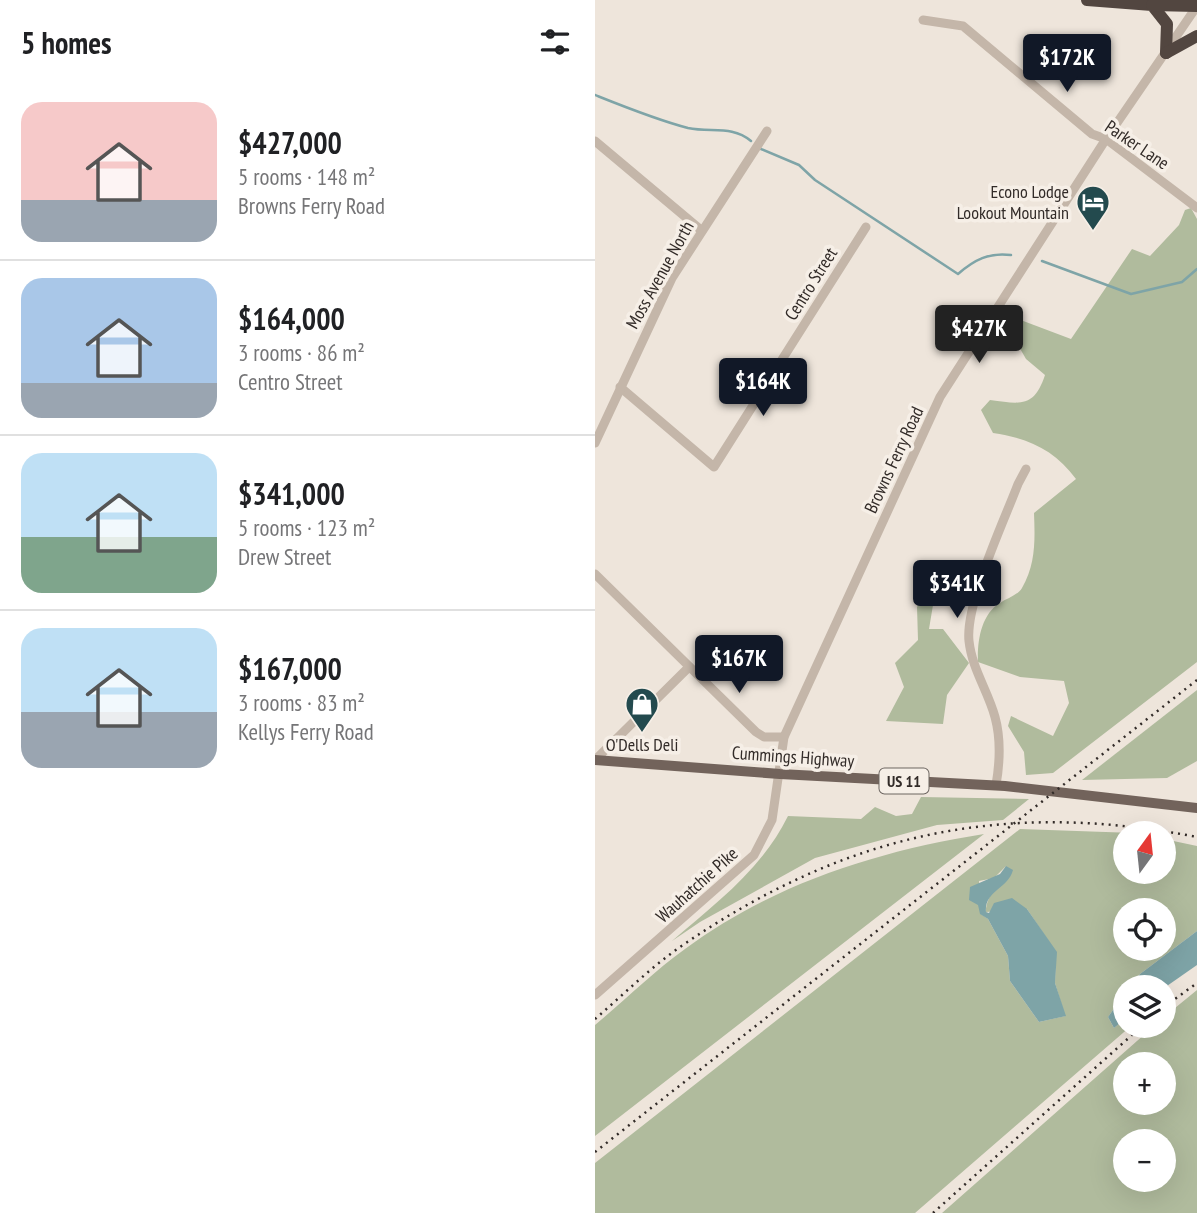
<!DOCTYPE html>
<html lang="en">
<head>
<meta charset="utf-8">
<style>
  :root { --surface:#fff; --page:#f6f6f6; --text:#202124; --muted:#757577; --line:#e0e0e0; --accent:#111827 }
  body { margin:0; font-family:"PT Sans Narrow",sans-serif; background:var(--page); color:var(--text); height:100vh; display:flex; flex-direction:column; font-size:26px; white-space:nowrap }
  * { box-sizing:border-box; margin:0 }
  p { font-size:23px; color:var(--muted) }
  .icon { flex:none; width:38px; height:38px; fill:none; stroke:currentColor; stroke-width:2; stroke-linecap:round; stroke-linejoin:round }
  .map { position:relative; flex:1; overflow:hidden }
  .panel { display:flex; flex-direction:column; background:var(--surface); width:595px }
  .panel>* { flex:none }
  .needle { width:46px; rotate:15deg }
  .controls { position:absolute; left:518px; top:821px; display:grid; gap:14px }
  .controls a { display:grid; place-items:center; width:63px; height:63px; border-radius:50%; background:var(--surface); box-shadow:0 7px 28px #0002; font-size:35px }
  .price { position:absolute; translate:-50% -60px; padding:0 16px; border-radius:7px; background:var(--accent); color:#fff; font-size:23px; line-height:46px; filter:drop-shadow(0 2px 4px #0008) }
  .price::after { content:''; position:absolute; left:50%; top:42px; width:21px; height:16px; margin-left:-10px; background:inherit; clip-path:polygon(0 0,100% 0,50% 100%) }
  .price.on { background:#222; color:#fff }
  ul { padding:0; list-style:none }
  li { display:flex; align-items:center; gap:21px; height:175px; padding:0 21px }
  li+li { border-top:2px solid var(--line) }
  li span { display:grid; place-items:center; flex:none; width:196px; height:140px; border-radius:21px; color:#555 }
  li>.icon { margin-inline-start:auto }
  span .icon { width:84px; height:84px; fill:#fffc; stroke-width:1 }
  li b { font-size:30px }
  h2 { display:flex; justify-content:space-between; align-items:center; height:84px; padding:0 21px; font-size:30px }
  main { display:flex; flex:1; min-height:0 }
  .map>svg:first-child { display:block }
  .green { fill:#b0bb9d; fill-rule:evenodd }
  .water { fill:#7ea4a7 }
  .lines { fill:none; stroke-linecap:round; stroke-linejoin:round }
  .stream { stroke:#7ea4a7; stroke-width:2.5 }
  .minor { stroke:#c4b6a9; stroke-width:9 }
  .major { stroke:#72635b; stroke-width:10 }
  .highway { stroke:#524640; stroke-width:12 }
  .rail { stroke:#322b28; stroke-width:2.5; stroke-dasharray:2 5; stroke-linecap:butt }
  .labels { text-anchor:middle; stroke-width:7; stroke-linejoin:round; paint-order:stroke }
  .shield { fill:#f6efe7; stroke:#6d6661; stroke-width:2 }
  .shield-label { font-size:16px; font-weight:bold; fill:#322b28 }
  .street-label { font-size:18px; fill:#322b28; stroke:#f6efe7 }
  .poi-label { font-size:18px; fill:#322b28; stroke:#f6efe7; text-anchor:end }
</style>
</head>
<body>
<main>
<section class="panel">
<h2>5 homes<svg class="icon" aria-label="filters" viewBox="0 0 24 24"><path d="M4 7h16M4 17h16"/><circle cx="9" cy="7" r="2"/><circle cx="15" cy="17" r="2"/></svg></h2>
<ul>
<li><span style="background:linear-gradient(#f6c9c9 70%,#9aa5b1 0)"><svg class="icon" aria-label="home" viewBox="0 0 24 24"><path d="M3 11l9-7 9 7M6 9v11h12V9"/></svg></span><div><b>$427,000</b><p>5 rooms · 148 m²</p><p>Browns Ferry Road</p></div></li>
<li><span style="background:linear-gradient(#a9c7e8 75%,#9aa5b1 0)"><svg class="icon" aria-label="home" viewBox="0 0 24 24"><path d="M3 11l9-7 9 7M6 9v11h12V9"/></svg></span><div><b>$164,000</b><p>3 rooms · 86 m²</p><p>Centro Street</p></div></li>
<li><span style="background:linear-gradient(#bfe0f5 60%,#7fa58c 0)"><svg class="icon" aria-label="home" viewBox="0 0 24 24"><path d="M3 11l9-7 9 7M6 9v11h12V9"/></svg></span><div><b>$341,000</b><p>5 rooms · 123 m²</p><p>Drew Street</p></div></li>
<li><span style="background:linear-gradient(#bfe0f5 60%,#9aa5b1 0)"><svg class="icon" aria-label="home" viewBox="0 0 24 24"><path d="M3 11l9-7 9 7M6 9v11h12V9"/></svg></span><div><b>$167,000</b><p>3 rooms · 83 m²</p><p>Kellys Ferry Road</p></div></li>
</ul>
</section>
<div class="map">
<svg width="602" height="1213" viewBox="0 0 602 1213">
  <rect width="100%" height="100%" fill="#eee5db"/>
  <g class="green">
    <path d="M596 208 602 219V662L458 773 431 775 429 752 413 726 416 716 458 736 474 703 469 681 425 677 383 662C382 642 386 614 405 603 412 598 423 595 427 588 441 564 440 539 439 513L481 479C460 450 433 438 398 433L386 410 395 400C426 404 439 408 450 375L431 359 411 324 415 316 476 339 537 249 555 256 584 225 590 210Z"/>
    <path d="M332 591 340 593 334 629H348L374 663 352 695 348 724 291 721 309 687 300 663 323 640 322 607Z"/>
    <path d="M602 690V761L572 778 487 780Z"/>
    <path d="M326 797 434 799 408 820 342 825 220 858 105 922 77 941C121 903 167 869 193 816L266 819 280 807 301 816 317 814Z"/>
    <path d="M425 829 539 833H530V872H569V839L602 846V931L545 974 535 987H530V993L513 1017 519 1028 530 1019V1026H536L320 1213H0V1163ZM411 866C405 880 390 899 391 912L432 909 461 952 460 983 470 1016 444 1022 415 981 413 956 393 919 386 914 384 881 399 878ZM530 910H569V948H530Z"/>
    <path d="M389 834 0 1136V1025C30 1000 58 972 90 949 178 884 282 851 389 834Z"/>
    <path d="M602 990V1213H347L559 1026H569V1017ZM530 1064H569V1102H530ZM530 1141H569V1180H530Z"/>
  </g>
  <g class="water">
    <path d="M411 866 418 870C413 889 389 891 391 912L394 913 399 903 417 898 432 909 462 952 460 983 471 1016 444 1022 415 981 413 956 393 919 385 914 383 905 374 900 375 887 405 874Z"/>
    <path d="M602 931V965L569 988 535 987 545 974Z"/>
    <path d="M530 993V1019L519 1028 513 1017Z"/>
  </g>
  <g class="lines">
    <g class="stream">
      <path d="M0 95C30 107 62 120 93 128 116 133 137 125 156 141"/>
      <path d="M166 149 204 165 220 180 363 274C379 260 394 252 416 255"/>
      <path d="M447 261 536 294 587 282 602 269"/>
    </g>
    <g class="minor">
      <path d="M328 20 368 26 497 134 511 139 602 208"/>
      <path d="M0 141 106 230"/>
      <path d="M25 387 119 467 271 227"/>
      <path d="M0 443 77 278 172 131"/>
      <path d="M0 574 161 732 169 737H189"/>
      <path d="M0 760 94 667"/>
      <path d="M401 785C405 762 406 739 400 717 393 691 377 669 374 641 370 604 409 521 423 484L431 469"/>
      <path d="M0 995 159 855 177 820 189 737 345 397 511 139 602 6"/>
    </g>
    <path class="major" d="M0 760 185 774 410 786 602 808"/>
    <g class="highway">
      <path d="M492 0 557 5 572 24 571 53"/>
      <path d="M557 5 602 6"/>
      <path d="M571 53 602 36"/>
    </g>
    <g class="rail">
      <path d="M569 1007 602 983"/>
      <path d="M0 1019C28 995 55 968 85 947 249 834 406 799 602 837"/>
      <path d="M0 1152 602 680"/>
      <path d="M338 1213 547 1026"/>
    </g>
  </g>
  <defs>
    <symbol id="hotel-pin" viewBox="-11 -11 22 30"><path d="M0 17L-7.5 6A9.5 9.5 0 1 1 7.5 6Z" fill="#234a4e" stroke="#f6efe7"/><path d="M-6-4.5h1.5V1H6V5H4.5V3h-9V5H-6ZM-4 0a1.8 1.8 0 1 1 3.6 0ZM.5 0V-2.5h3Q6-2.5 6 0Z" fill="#fff"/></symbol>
    <symbol id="shop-pin" viewBox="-11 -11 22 30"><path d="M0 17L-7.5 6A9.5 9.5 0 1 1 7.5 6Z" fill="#234a4e" stroke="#f6efe7"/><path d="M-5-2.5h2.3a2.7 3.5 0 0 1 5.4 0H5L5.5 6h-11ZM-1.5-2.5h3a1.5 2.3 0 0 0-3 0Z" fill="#fff"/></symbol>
  </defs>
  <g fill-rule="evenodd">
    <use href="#hotel-pin" x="479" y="183" width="38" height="52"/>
    <use href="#shop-pin" x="28" y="685" width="38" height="52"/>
  </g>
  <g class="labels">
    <rect class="shield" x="284.5" y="768.5" width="49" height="25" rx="5"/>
    <g class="shield-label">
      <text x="309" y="787">US 11</text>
    </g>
    <g class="street-label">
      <text transform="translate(542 145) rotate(34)" y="6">Parker Lane</text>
      <text transform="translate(65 275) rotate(-61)" y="6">Moss Avenue North</text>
      <text transform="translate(216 284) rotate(-58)" y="6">Centro Street</text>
      <text transform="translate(299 460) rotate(-65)" y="6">Browns Ferry Road</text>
      <text transform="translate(198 757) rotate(4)" y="6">Cummings Highway</text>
      <text transform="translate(102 885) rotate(-42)" y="6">Wauhatchie Pike</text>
    </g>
    <g class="poi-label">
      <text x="474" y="198">Econo Lodge<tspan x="474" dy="21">Lookout Mountain</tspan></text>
      <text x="47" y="751" text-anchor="middle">O'Dells Deli</text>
    </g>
  </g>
</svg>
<div class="controls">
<a><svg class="needle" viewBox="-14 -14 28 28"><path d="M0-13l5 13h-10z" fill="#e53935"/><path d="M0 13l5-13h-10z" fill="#757577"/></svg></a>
<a><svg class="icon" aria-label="locate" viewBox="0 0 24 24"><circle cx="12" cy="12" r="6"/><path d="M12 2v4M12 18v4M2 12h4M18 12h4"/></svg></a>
<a><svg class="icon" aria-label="layers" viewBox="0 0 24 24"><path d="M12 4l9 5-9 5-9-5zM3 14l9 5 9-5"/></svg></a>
<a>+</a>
<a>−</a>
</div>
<b class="price" style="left:472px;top:94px">$172K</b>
<b class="price on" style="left:384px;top:365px">$427K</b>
<b class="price" style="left:168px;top:418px">$164K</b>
<b class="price" style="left:362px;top:620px">$341K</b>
<b class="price" style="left:144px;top:695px">$167K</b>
</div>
</main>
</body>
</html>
